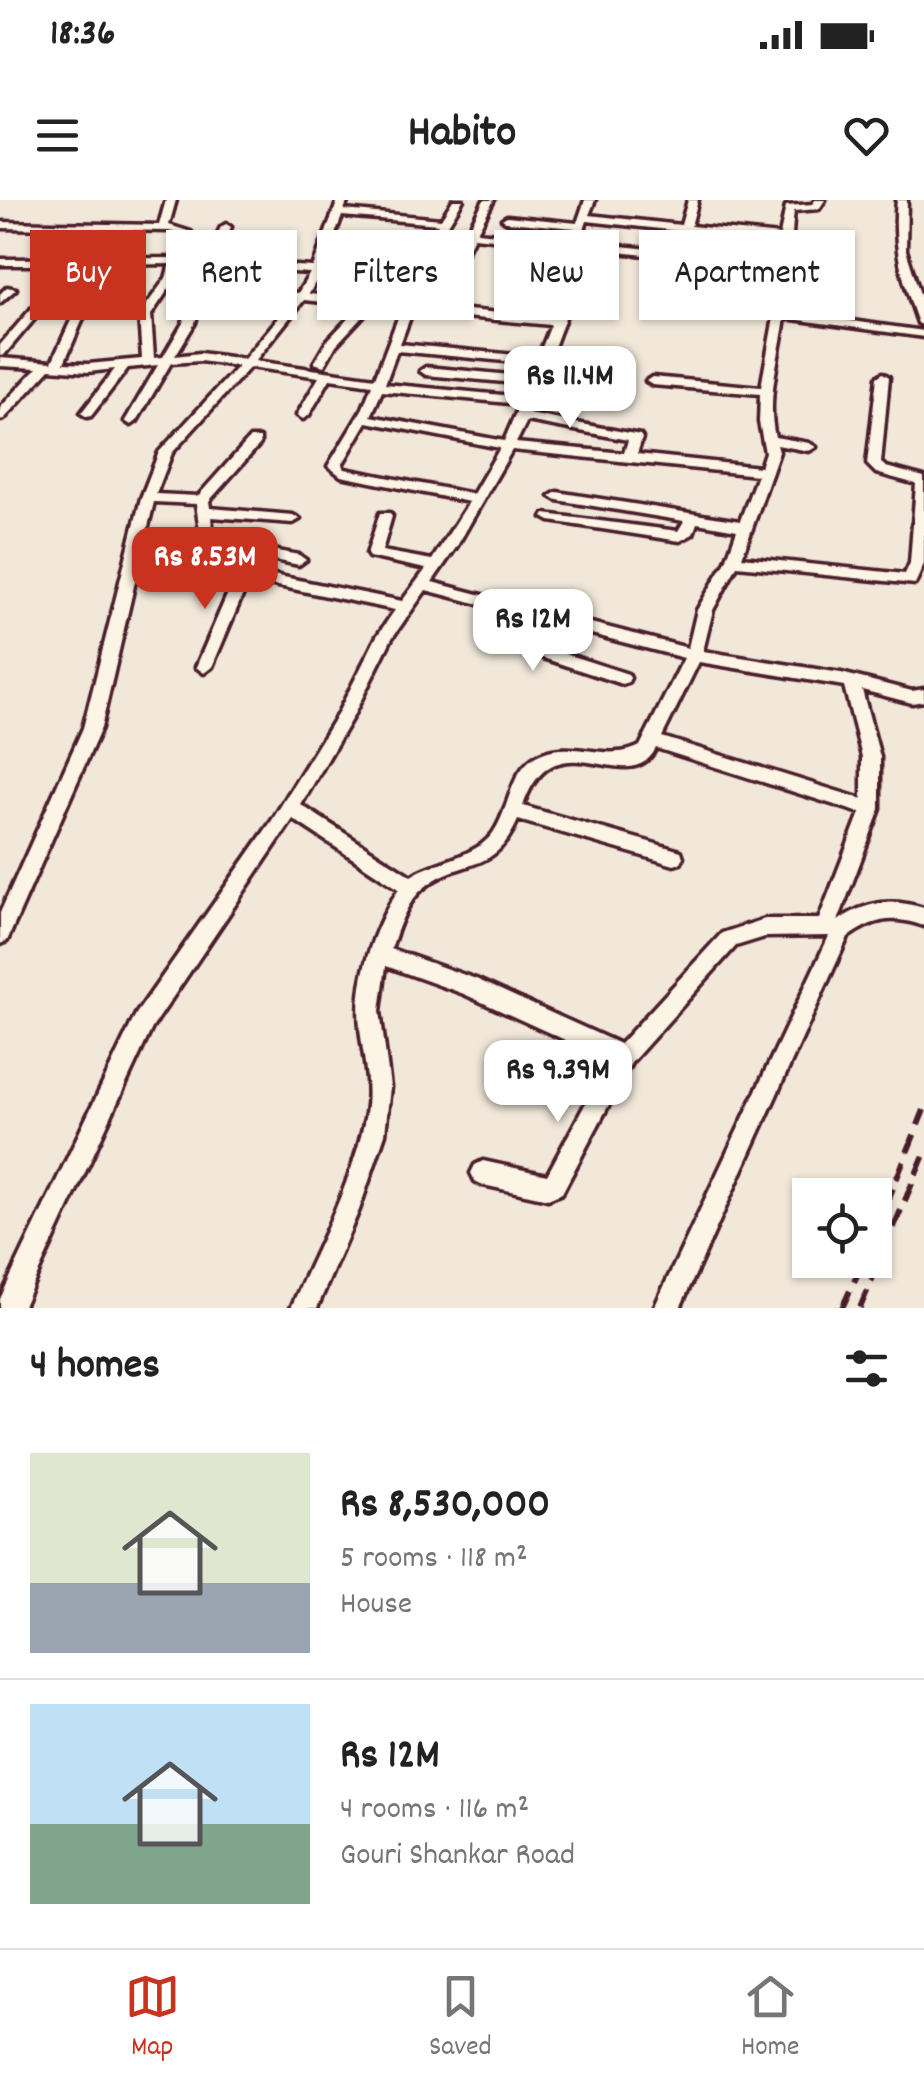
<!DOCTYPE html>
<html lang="en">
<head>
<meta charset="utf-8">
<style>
  :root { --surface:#fff; --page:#f6f6f6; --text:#222; --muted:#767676; --line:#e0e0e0; --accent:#c8321e }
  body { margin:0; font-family:Dekko,sans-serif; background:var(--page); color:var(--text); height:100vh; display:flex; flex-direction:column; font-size:38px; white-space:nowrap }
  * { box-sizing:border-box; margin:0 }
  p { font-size:32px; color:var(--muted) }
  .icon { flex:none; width:55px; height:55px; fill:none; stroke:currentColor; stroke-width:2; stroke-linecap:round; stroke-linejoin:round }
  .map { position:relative; height:1108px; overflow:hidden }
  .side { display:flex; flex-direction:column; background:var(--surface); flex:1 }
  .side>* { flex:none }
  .hud { position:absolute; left:30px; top:30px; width:865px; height:90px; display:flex; gap:20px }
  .tools { position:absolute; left:792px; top:978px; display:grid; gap:20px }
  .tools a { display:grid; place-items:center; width:100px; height:100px; border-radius:0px; background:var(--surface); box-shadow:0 2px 8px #0004; font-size:50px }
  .price { position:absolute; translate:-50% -85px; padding:0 22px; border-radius:20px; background:#fff; color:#222; font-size:32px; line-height:65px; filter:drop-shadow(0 2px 5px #0008) }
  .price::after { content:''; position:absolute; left:50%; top:60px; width:30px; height:22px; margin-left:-15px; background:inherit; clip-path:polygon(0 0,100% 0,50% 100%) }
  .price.on { background:var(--accent); color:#fff }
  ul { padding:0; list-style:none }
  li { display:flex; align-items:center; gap:30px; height:250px; padding:0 30px }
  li+li { border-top:2px solid var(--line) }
  li span { display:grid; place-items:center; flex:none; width:280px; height:200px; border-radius:0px; color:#555 }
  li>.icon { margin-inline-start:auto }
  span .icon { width:120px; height:120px; fill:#fffc; stroke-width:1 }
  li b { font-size:42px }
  h2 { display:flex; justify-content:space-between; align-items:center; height:120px; padding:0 30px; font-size:42px }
  .tag { padding:0 35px; border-radius:0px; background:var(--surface); box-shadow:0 2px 8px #0004; font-size:35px; line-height:90px }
  .tag.on { background:var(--accent); color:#fff }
  .status { display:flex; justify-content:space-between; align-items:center; height:70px; padding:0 50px; background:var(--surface); direction:ltr }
  .status svg { height:28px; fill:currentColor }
  header { display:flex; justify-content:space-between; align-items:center; height:130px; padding:0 30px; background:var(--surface); font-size:45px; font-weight:700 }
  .dock { display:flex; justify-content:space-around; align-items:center; height:140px; border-top:2px solid var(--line); background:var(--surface); font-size:28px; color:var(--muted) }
  .dock a { display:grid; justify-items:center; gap:5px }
  .dock .on { color:var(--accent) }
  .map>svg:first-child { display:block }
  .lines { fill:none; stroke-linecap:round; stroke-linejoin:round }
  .minor-casing { stroke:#4a1f2b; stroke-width:7 }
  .minor { fill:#fcf5e5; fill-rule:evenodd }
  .rail { stroke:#4a1f2b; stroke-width:6; stroke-dasharray:19 10; stroke-linecap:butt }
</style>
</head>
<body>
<div class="status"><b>18:36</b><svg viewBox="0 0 49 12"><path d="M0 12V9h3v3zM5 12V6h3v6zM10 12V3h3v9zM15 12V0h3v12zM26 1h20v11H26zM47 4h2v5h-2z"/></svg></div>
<header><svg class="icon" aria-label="menu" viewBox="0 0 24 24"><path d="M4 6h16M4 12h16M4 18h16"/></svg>Habito<svg class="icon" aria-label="heart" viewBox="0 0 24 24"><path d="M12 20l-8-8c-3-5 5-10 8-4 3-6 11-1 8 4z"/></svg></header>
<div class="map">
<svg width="924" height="1108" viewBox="0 0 924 1108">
  <rect width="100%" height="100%" fill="#f1e8da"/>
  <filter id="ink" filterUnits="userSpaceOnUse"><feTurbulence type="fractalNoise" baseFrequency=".01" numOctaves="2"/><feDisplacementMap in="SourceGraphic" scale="20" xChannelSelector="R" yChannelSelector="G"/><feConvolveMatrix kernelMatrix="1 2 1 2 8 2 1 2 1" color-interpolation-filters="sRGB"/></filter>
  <g filter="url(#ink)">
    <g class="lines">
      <defs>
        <g id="minor">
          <path d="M166 0H176L169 25 191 32 183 59 205 60 221 27 226 24 231 27 215 61 313 67 338 0H348L344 10 441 19 453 0H463L444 31 440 32 435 29 438 24 342 16 334 37 352 38 357 41 352 44 332 43 324 66 394 74 399 77 394 80 321 72 309 94 369 100 375 103 336 145 324 166 314 163 327 141 360 106 304 100 255 161 375 178 404 102 436 91 484 0H494L477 32 570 41 575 28 507 22 502 19 507 16 577 23 585 0H595L589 15 681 25 688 0H698L691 26 780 35 786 6 813 4 815 0H825L819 9 794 11C790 45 792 78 786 112L924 131V137L785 118C779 157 766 199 775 237L809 243 816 247 809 251 777 245 779 252 742 357 905 374 910 363 916 284 876 273 867 264 877 177 883 173 889 177 881 263 886 267 924 277V364L915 384 737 366 713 410 703 451 841 473 912 491 924 489V501L912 503 862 490 880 557V609L838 721C866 701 892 698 924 708V726C894 715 874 718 848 737L680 1108H654L829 736 765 737 736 746 631 863 562 993 548 999 483 985 475 981 471 973 475 965 483 961 547 975 609 860 464 794 386 766 380 811 390 887 385 934 359 1010 317 1108H291C318 1044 354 982 366 913 371 884 363 857 360 828 355 782 373 727 399 689L293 619 152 828 22 1108H0V1099L136 814 271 622 338 513 377 436 395 410 249 380 212 467 204 473 196 467 234 379 137 373 101 528 7 741 0 744V713L83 528 141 298 159 252 238 166 200 161 171 163 137 221 131 225 125 221 158 165 128 168 91 216 87 217 81 213 115 169 88 172 50 169 4 219 0 220V208L37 168 0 166V158L52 162 96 65H80L4 155 0 156V145L69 65H0V59L172 58 180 34 169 31 0 28V22L159 25ZM587 21 780 42 779 62 580 42ZM474 37 568 47 553 118 414 105 444 95ZM579 48 779 69 781 79 775 110 707 101 691 103 687 117 697 119 700 108 707 107 774 117 761 187 652 177 646 181 652 185 760 194 759 222 765 252 760 267 637 254 642 238 640 235 529 214 566 115ZM170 64 166 78 139 115 142 159 88 164 64 163 106 65ZM181 65 201 66 195 80 183 123 163 157 154 158 151 115 176 78ZM212 67 310 73 298 93 204 84ZM203 91 294 99 244 159 200 153 175 156 195 123ZM412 112 551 125 538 157 400 144ZM397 151 536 164 531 177 426 167 420 171 426 175 528 184 523 197 385 184ZM250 167 319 177 297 215 303 219 309 215 330 179 372 185 363 208 328 266 341 276 469 302 432 360 382 351 392 316 390 313H380L367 354 369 357 426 369 402 401 244 369 139 364 154 302 196 304 202 345 299 365 306 360 299 355 214 339 211 317 293 323 300 319 293 315 210 308 209 301 260 244V238H250L198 296 156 294 172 253ZM382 191 520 204 504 241 371 216ZM527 221 628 240 624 253 516 243ZM367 222 500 248 473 294 345 269 342 265ZM512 250 757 275 740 321 557 292 550 296 557 300 684 321 678 331 545 314 543 317 550 321 680 341 693 334 697 323 737 330 726 361 697 410 688 448 432 382 457 346ZM426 390 536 419 524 438 528 453 622 484 628 482 630 478 628 474 541 446 540 438 549 423 684 458 640 546C608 563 573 539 540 554 509 568 511 608 493 633 475 658 436 660 411 676L301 605 353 516 392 438ZM699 462 844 486 862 557V599L662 537ZM656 548 860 613 819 719H765L722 733 620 844 476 779 391 749C398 728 406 702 425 687 463 656 493 677 518 620L674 665 681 663 683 657 681 651 523 606C555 512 628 603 656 548Z"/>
          <path d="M897 0H907L906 50 924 107V126L918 123C903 81 892 45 897 0Z"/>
          <path d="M7 87 16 89 0 103V94Z"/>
        </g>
      </defs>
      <use href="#minor" class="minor-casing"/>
      <use href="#minor" class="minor"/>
      <g class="rail">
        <path d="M875 1033 924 910"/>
        <path d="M842 1108 864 1060"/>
        <path d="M860 1108 924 955"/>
      </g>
    </g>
  </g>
</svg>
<div class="tools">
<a><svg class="icon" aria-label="locate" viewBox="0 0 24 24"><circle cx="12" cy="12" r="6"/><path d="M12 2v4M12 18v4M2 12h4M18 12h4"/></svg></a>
</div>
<b class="price" style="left:570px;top:231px">Rs 11.4M</b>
<b class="price on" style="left:205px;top:412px">Rs 8.53M</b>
<b class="price" style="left:533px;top:474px">Rs 12M</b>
<b class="price" style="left:558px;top:925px">Rs 9.39M</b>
<div class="hud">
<a class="tag on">Buy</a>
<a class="tag">Rent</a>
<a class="tag">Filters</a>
<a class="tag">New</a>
<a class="tag">Apartment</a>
</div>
</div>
<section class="side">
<h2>4 homes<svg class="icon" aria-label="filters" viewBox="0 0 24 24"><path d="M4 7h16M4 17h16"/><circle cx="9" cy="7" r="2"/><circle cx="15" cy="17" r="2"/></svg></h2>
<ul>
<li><span style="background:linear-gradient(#dfe7d0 65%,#9aa5b1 0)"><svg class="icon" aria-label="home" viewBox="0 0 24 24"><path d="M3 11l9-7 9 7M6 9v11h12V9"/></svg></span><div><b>Rs 8,530,000</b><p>5 rooms · 118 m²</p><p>House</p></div></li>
<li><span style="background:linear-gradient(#bfe0f5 60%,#7fa58c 0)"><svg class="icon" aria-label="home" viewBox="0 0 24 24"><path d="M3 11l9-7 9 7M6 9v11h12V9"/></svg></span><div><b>Rs 12M</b><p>4 rooms · 116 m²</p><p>Gouri Shankar Road</p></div></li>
</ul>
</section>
<nav class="dock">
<a class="on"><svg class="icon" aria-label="map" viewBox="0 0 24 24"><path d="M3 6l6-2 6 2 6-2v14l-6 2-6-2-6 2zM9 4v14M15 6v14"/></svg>Map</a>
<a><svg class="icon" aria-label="saved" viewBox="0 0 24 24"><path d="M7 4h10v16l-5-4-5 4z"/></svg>Saved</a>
<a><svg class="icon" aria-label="home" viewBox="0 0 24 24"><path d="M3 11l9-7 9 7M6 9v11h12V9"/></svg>Home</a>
</nav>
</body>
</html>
